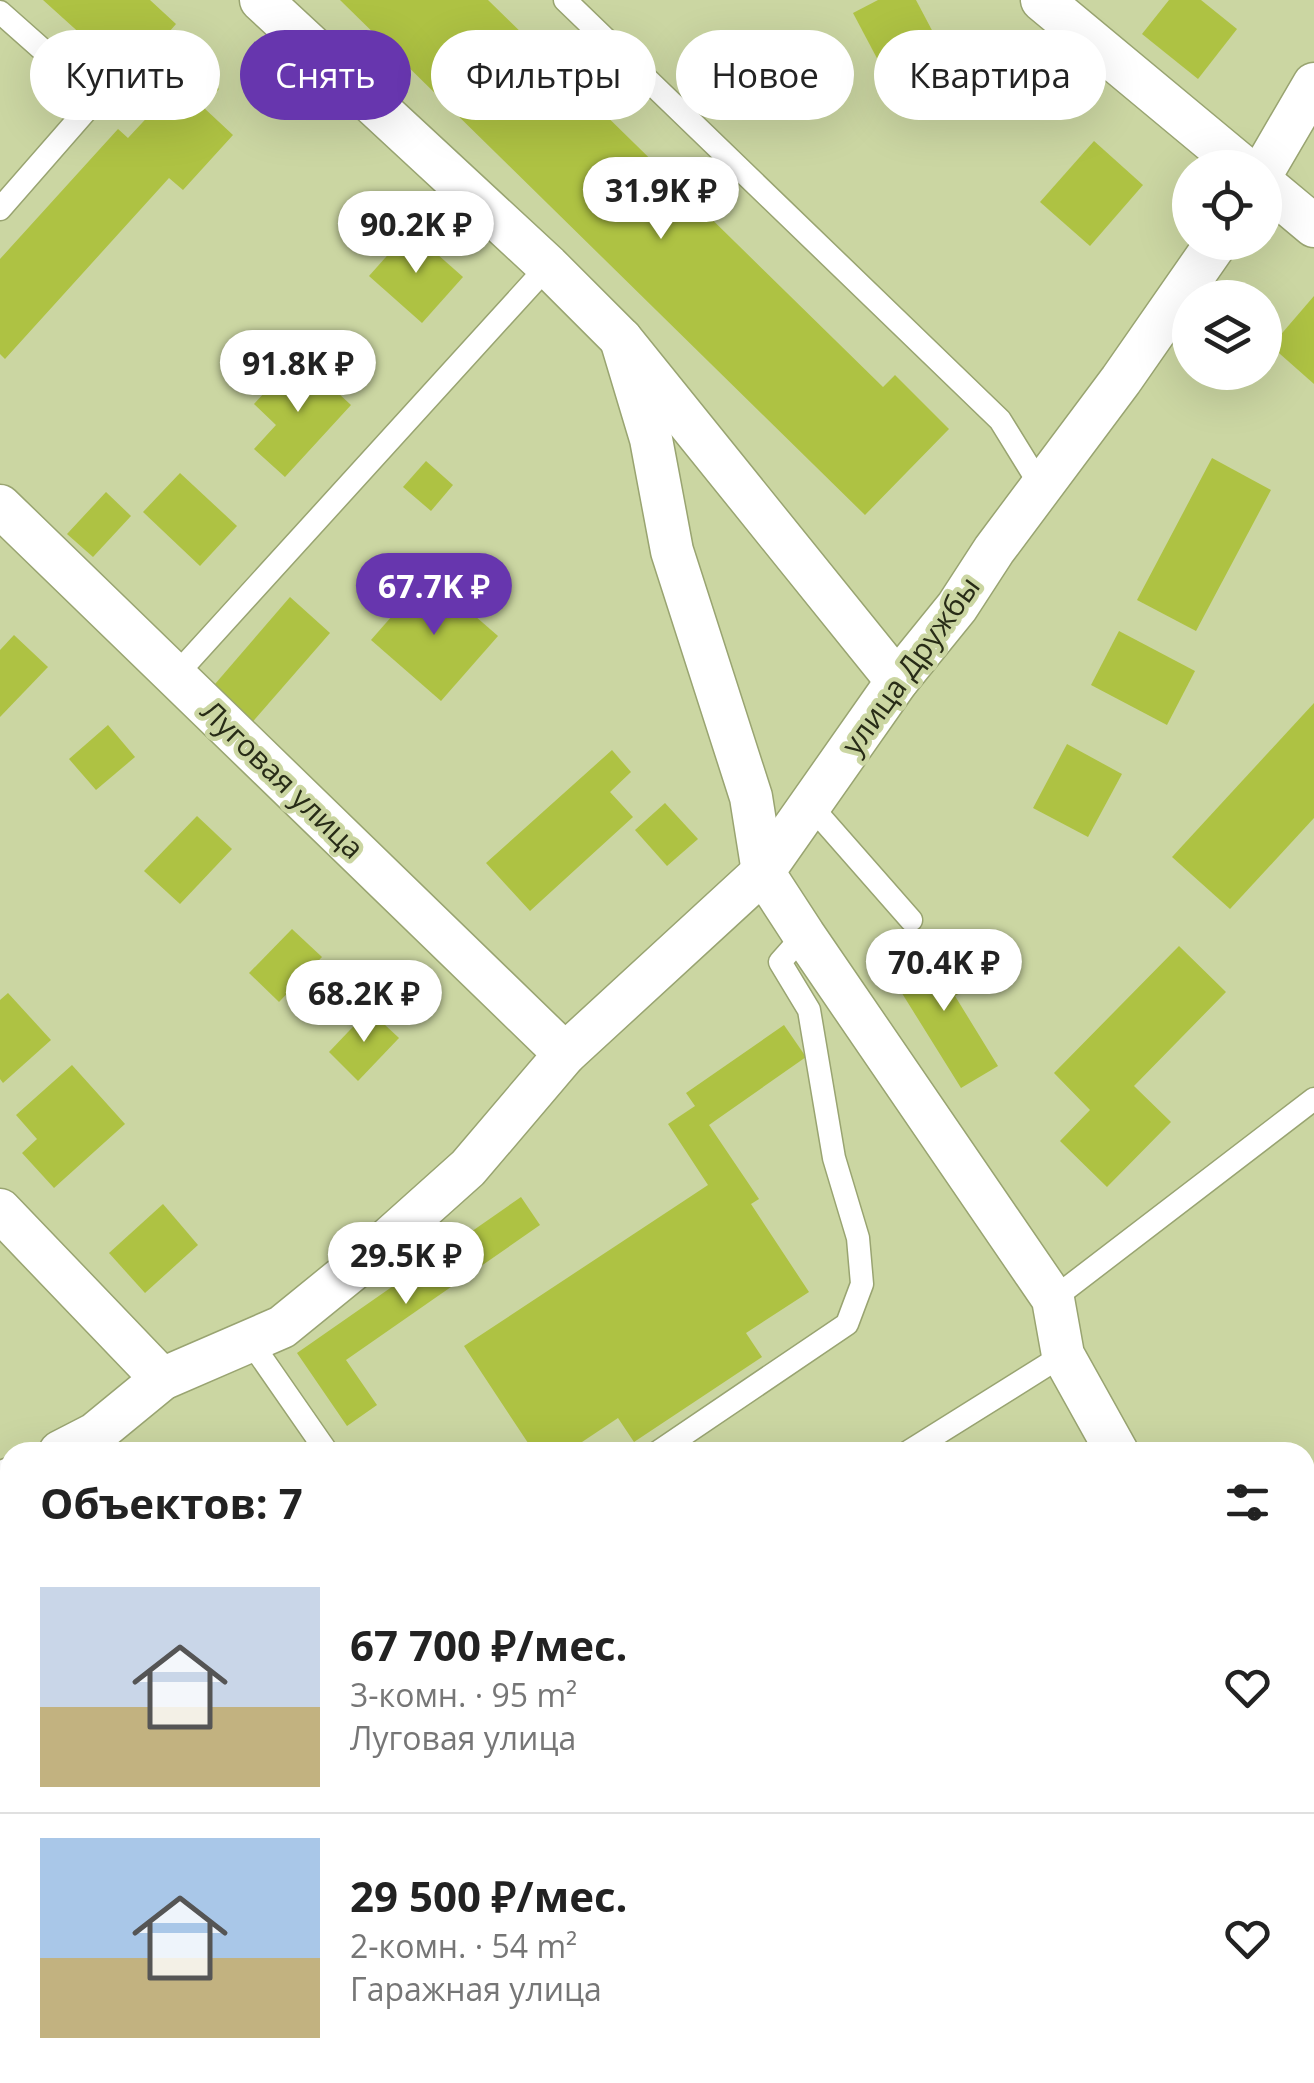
<!DOCTYPE html>
<html lang="ru">
<head>
<meta charset="utf-8">
<style>
  :root { --surface:#fff; --page:#f2f2f2; --text:#222; --muted:#767676; --line:#e0e0e0; --accent:#6736ae }
  body { margin:0; font-family:"Open Sans",sans-serif; background:var(--page); color:var(--text); height:100vh; display:flex; flex-direction:column; font-size:38px; white-space:nowrap }
  * { box-sizing:border-box; margin:0 }
  p { font-size:32px; color:var(--muted) }
  .icon { flex:none; width:55px; height:55px; fill:none; stroke:currentColor; stroke-width:2; stroke-linecap:round; stroke-linejoin:round }
  .map { position:relative; flex:1; overflow:hidden }
  .details { position:absolute; left:0px; top:1442px; width:1315px; height:642px; display:flex; flex-direction:column; background:var(--surface); border-radius:30px 30px 0 0; box-shadow:0 10px 40px #0002 }
  .details>* { flex:none }
  .top-card { position:absolute; left:30px; top:30px; width:1255px; height:90px; display:flex; gap:20px }
  .buttons { position:absolute; left:1172px; top:150px; display:grid; gap:20px }
  .buttons a { display:grid; place-items:center; width:110px; height:110px; border-radius:50%; background:var(--surface); box-shadow:0 10px 40px #0002; font-size:50px }
  .price { position:absolute; translate:-50% -85px; padding:0 22px; border-radius:35px; background:#fff; color:#222; font-size:32px; line-height:65px; filter:drop-shadow(0 2px 5px #0008) }
  .price::after { content:''; position:absolute; left:50%; top:60px; width:30px; height:22px; margin-left:-15px; background:inherit; clip-path:polygon(0 0,100% 0,50% 100%) }
  .price.current { background:var(--accent); color:#fff }
  ul { padding:0; list-style:none }
  li { display:flex; align-items:center; gap:30px; height:250px; padding:0 40px }
  li+li { border-top:2px solid var(--line) }
  li span { display:grid; place-items:center; flex:none; width:280px; height:200px; border-radius:0px; color:#555 }
  li>.icon { margin-inline-start:auto }
  span .icon { width:120px; height:120px; fill:#fffc; stroke-width:1 }
  li b { font-size:42px }
  h2 { display:flex; justify-content:space-between; align-items:center; height:120px; padding:0 40px; font-size:42px }
  .chip { padding:0 35px; border-radius:45px; background:var(--surface); box-shadow:0 10px 40px #0002; font-size:35px; line-height:90px }
  .chip.current { background:var(--accent); color:#fff }
  .map>svg:first-child { display:block }
  .building { fill:#aec243 }
  .lines { fill:none; stroke-linecap:round; stroke-linejoin:round }
  .service-casing { stroke:#99a471; stroke-width:25 }
  .minor-casing { stroke:#99a471; stroke-width:45 }
  .service { stroke:#fff; stroke-width:22 }
  .minor { stroke:#fff; stroke-width:42 }
  .labels { text-anchor:middle; stroke-width:9; stroke-linejoin:round; paint-order:stroke }
  .street-label { font-size:30px; fill:#282c17; stroke:#cbd6a2 }
</style>
</head>
<body>
<div class="map">
<svg width="1314" height="2083" viewBox="0 0 1314 2083">
  <rect width="100%" height="100%" fill="#cbd6a2"/>
  <g class="building">
    <path d="M43 0H150L176 24 163 39 219 89 203 107 233 135 183 190 169 178 5 359 0 354V259L118 129 128 138 155 109 141 98 146 93Z"/>
    <path d="M340 0H488L883 387 895 375 949 429 865 515Z"/>
    <path d="M878 0H916L935 36 880 64 853 13Z"/>
    <path d="M1169 0H1201L1237 29 1198 79 1142 34Z"/>
    <path d="M1094 141 1143 185 1090 246 1040 202Z"/>
    <path d="M410 230 463 277 422 323 369 276Z"/>
    <path d="M1314 296V384L1271 346Z"/>
    <path d="M298 356 351 405 285 477 254 449 276 425 254 404Z"/>
    <path d="M1212 458 1271 490 1196 631 1137 600Z"/>
    <path d="M426 461 453 485 431 511 403 487Z"/>
    <path d="M180 473 237 526 200 566 143 512Z"/>
    <path d="M106 492 131 516 93 557 67 534Z"/>
    <path d="M428 575 498 636 441 701 371 640Z"/>
    <path d="M290 597 330 633 249 726 209 691Z"/>
    <path d="M1119 631 1195 671 1167 725 1091 685Z"/>
    <path d="M14 635 48 667 0 717V650Z"/>
    <path d="M1314 703V818L1230 909 1172 857Z"/>
    <path d="M108 725 135 757 96 790 69 759Z"/>
    <path d="M1067 744 1122 774 1088 837 1033 808Z"/>
    <path d="M612 750 631 772 610 792 633 817 530 911 486 863Z"/>
    <path d="M665 803 698 839 667 866 635 830Z"/>
    <path d="M197 816 232 849 180 904 144 871Z"/>
    <path d="M292 929 322 957 279 1002 249 973Z"/>
    <path d="M938 943 967 989 955 996 998 1066 961 1088 890 974Z"/>
    <path d="M1179 946 1226 992 1134 1086 1171 1122 1107 1187 1060 1141 1090 1110 1054 1073Z"/>
    <path d="M8 993 51 1040 3 1083 0 1079V1000Z"/>
    <path d="M369 1010 399 1038 358 1081 329 1052Z"/>
    <path d="M784 1025 806 1057 709 1125 759 1199 751 1204 809 1292 746 1333 762 1357 634 1442 618 1418 567 1452H534L464 1346 708 1185 668 1124 695 1106 686 1093Z"/>
    <path d="M72 1065 125 1124 54 1188 22 1153 37 1139 16 1115Z"/>
    <path d="M521 1197 540 1225 346 1360 377 1405 347 1426 297 1353Z"/>
    <path d="M163 1204 198 1245 145 1293 109 1253Z"/>
    <path d="M1314 1942V1994L1305 1999V1948Z"/>
    <path d="M165 2075H217L223 2083H172Z"/>
    <path d="M314 2075H399L406 2083H320Z"/>
    <path d="M494 2075H581L587 2083H501Z"/>
    <path d="M672 2075H714L721 2083H678Z"/>
    <path d="M804 2075H860L866 2083H810Z"/>
  </g>
  <g class="lines">
    <defs>
      <g id="service">
        <path d="M565 0 1000 420 1042 488"/>
        <path d="M0 12 97 98 0 209"/>
        <path d="M175 676 548 266"/>
        <path d="M810 805 911 920"/>
        <path d="M1053 1299 1314 1099"/>
        <path d="M250 1341 327 1452"/>
        <path d="M658 1452 847 1324 862 1284 858 1238 834 1158 809 1010 780 962 804 935"/>
        <path d="M908 1452 1063 1355"/>
        <path d="M1305 2021 1314 2015"/>
        <path d="M247 2075 254 2083"/>
        <path d="M445 2075 452 2083"/>
        <path d="M641 2075 648 2083"/>
        <path d="M786 2075 792 2083"/>
      </g>
      <g id="minor">
        <path d="M261 0 548 266 621 339 897 681"/>
        <path d="M1042 0 1244 168"/>
        <path d="M1265 168 1314 84"/>
        <path d="M1265 185 1314 226"/>
        <path d="M621 339 651 439 672 551 751 797 763 872 804 935 1053 1299 1063 1355 1117 1452"/>
        <path d="M0 506 565 1054"/>
        <path d="M0 1210 162 1379"/>
        <path d="M60 1452 95 1434 162 1379 282 1327 373 1253 468 1168 565 1054 763 872 897 681 957 607 994 550 1121 380 1217 242"/>
        <path d="M0 1484 10 1479"/>
        <path d="M1305 1762 1314 1772"/>
      </g>
    </defs>
    <use href="#service" class="service-casing"/>
    <use href="#minor" class="minor-casing"/>
    <use href="#service" class="service"/>
    <use href="#minor" class="minor"/>
  </g>
  <g class="labels">
    <g class="street-label">
      <text transform="translate(911 666) rotate(-54)" y="10">улица Дружбы</text>
      <text transform="translate(282 780) rotate(44)" y="10">Луговая улица</text>
    </g>
  </g>
</svg>
<div class="buttons">
<a><svg class="icon" aria-label="locate" viewBox="0 0 24 24"><circle cx="12" cy="12" r="6"/><path d="M12 2v4M12 18v4M2 12h4M18 12h4"/></svg></a>
<a><svg class="icon" aria-label="layers" viewBox="0 0 24 24"><path d="M12 4l9 5-9 5-9-5zM3 14l9 5 9-5"/></svg></a>
</div>
<b class="price" style="left:661px;top:242px">31.9K ₽</b>
<b class="price" style="left:416px;top:276px">90.2K ₽</b>
<b class="price" style="left:298px;top:415px">91.8K ₽</b>
<b class="price current" style="left:434px;top:638px">67.7K ₽</b>
<b class="price" style="left:944px;top:1014px">70.4K ₽</b>
<b class="price" style="left:364px;top:1045px">68.2K ₽</b>
<b class="price" style="left:406px;top:1307px">29.5K ₽</b>
<div class="top-card">
<a class="chip">Купить</a>
<a class="chip current">Снять</a>
<a class="chip">Фильтры</a>
<a class="chip">Новое</a>
<a class="chip">Квартира</a>
</div>
<section class="details">
<h2>Объектов: 7<svg class="icon" aria-label="filters" viewBox="0 0 24 24"><path d="M4 7h16M4 17h16"/><circle cx="9" cy="7" r="2"/><circle cx="15" cy="17" r="2"/></svg></h2>
<ul>
<li><span style="background:linear-gradient(#c9d6e8 60%,#c2b280 0)"><svg class="icon" aria-label="home" viewBox="0 0 24 24"><path d="M3 11l9-7 9 7M6 9v11h12V9"/></svg></span><div><b>67 700 ₽/мес.</b><p>3-комн. · 95 m²</p><p>Луговая улица</p></div><svg class="icon" aria-label="heart" viewBox="0 0 24 24"><path d="M12 20l-8-8c-3-5 5-10 8-4 3-6 11-1 8 4z"/></svg></li>
<li><span style="background:linear-gradient(#a9c7e8 60%,#c2b280 0)"><svg class="icon" aria-label="home" viewBox="0 0 24 24"><path d="M3 11l9-7 9 7M6 9v11h12V9"/></svg></span><div><b>29 500 ₽/мес.</b><p>2-комн. · 54 m²</p><p>Гаражная улица</p></div><svg class="icon" aria-label="heart" viewBox="0 0 24 24"><path d="M12 20l-8-8c-3-5 5-10 8-4 3-6 11-1 8 4z"/></svg></li>
</ul>
</section>
</div>
</body>
</html>
